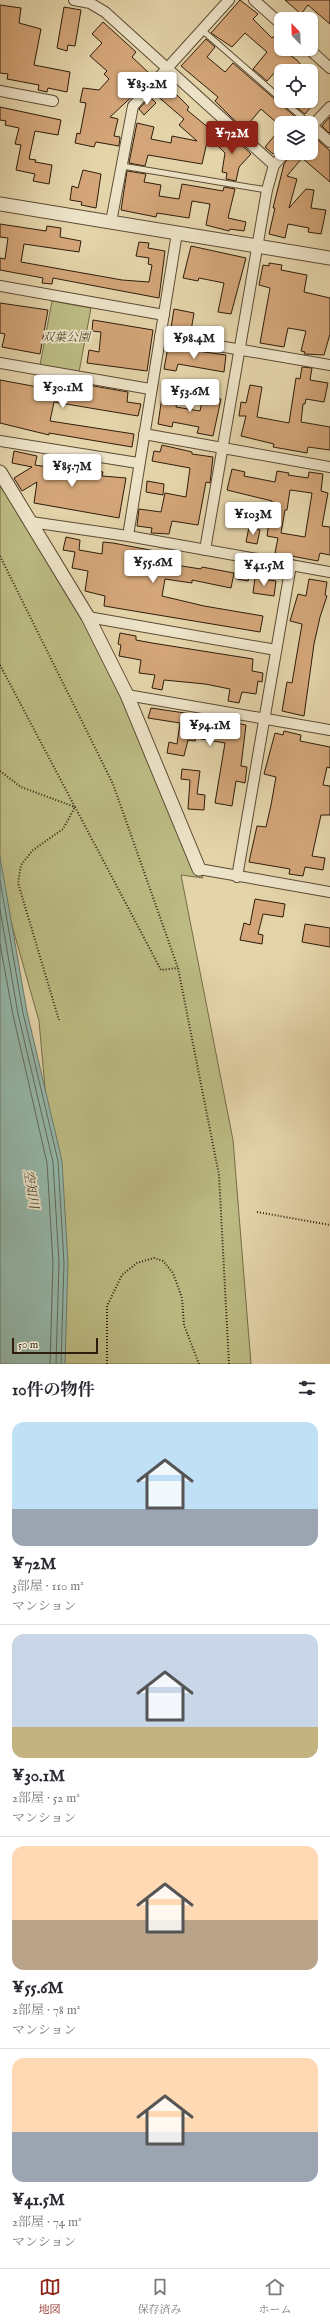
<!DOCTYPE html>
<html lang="ja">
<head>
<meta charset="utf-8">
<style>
  :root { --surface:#fff; --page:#f7f7f7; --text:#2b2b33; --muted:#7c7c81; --line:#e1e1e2; --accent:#8f2418 }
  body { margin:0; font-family:"IM FELL English","Noto Serif JP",serif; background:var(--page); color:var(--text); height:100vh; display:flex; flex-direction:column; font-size:15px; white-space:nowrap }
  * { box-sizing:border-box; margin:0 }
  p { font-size:13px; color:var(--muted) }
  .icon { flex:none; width:22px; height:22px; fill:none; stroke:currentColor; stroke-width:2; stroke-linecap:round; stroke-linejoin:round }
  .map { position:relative; height:1364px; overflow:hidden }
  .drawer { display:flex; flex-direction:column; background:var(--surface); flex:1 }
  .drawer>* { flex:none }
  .needle { width:26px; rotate:337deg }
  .buttons { position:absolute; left:274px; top:12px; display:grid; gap:8px }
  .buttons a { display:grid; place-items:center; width:44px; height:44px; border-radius:8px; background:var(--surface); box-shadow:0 1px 3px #0004; font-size:20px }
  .scale { position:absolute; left:12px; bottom:10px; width:86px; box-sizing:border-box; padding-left:4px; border:2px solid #2e1d0b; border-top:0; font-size:11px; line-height:14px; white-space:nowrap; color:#2e1d0b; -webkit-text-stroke:3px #ede3c8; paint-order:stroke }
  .price { position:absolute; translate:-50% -34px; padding:0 9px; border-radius:4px; background:#fff; color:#222; font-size:13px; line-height:26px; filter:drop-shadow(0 1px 2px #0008) }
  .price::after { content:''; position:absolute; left:50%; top:24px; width:12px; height:9px; margin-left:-6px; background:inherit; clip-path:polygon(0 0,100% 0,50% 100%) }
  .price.selected { background:var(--accent); color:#fff }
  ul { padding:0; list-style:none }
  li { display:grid; align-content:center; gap:8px; height:212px; padding:0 12px }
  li+li { border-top:1px solid var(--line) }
  li span { display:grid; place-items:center; height:124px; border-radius:12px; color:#555 }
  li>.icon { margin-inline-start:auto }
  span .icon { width:72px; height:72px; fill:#fffc; stroke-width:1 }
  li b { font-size:17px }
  h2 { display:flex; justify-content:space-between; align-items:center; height:48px; padding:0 12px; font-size:17px }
  .tab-bar { display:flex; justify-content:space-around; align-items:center; height:56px; border-top:1px solid var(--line); background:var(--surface); font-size:11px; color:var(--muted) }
  .tab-bar a { display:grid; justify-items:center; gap:2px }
  .tab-bar .selected { color:var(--accent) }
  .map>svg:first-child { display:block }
  .green { fill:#bcbb83; stroke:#756c47 }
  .water { fill:#95b8ab; stroke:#6c7a6b }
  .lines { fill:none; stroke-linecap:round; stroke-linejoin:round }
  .shore { stroke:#626a5b; stroke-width:1 }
  .building { fill:#d3a578; stroke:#2e1d0b; fill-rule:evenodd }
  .service-casing { stroke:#5c4b33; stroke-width:7 }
  .minor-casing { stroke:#5c4b33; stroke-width:12 }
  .tertiary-casing { stroke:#5c4b33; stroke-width:15 }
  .path { stroke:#2e1d0b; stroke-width:2; stroke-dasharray:1 2; stroke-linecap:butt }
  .service { stroke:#ede3c8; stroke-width:5 }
  .minor { stroke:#ede3c8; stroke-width:10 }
  .tertiary { stroke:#ede3c8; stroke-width:13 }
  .labels { text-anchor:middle; stroke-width:3.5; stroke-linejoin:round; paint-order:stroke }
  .park-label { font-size:12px; font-style:italic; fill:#594c2f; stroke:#ede3c8 }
  .water-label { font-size:13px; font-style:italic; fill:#4d4c3b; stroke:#ede3c8 }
</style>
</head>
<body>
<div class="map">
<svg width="330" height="1364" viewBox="0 0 330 1364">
  <rect width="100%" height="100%" fill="#e4d4aa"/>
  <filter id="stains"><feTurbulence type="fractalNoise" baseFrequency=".005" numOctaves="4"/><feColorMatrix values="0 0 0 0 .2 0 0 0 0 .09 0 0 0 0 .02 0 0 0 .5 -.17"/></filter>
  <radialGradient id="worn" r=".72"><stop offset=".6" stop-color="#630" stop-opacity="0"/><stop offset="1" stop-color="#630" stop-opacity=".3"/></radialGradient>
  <g class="green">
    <path d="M52 301 91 308 79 372 40 365Z"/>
    <path d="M0 472 127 695 203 878 181 875 233 1140 251 1364H53L61 1267 39 1021 0 883Z"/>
  </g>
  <path class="water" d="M0 857 27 1012 62 1161 68 1263 65 1364H0Z"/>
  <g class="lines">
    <g class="shore">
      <path d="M0 880 23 1013 58 1161 64 1263 61 1364"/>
      <path d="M0 909 18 1014 53 1162 59 1263 56 1364"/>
      <path d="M0 944 13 1015 47 1163 53 1263 50 1364"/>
    </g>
  </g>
  <g class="building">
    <path d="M240 0 258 14 253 19 272 38 281 30V49L297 60 306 71H276L267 81 253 69 267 52 245 33 232 47 211 33Z"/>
    <path d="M285 0H330V24L308 5 301 14Z"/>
    <path d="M0 5 21 8 19 23 41 29 34 65 70 72 67 92 48 88 47 92 38 90 39 85 7 79 8 74 0 73Z"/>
    <path d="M64 7 81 10 75 46 68 45 67 51 57 48Z"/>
    <path d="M103 22 136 52 132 57 149 73 137 87 140 89 110 117 118 119 114 136 120 137 119 146 96 142 94 147 75 143 77 133 80 134 86 103 80 102 83 88 99 90 109 79 104 74 107 71 90 56 102 43 92 34Z"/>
    <path d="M206 39 215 47 207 57 225 72 233 63 299 120 296 123H277L261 109 244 129 229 115 215 101 218 97 181 66Z"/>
    <path d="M165 83 189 107 187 110 210 129 202 164 148 155 145 166 129 163 137 123 154 127 151 139 171 143 172 136 197 141 179 125 184 119 155 94Z"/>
    <path d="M150 97 156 103 144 115 139 109Z"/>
    <path d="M289 101H316L305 114Z"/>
    <path d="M0 107 61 120 58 135 35 131 29 159 36 160 35 162 52 165 49 184 33 181 35 174 16 170 21 145 15 144 19 128 5 125 6 121 0 120Z"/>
    <path d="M330 117V132L329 133 322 126Z"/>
    <path d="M281 128V147L273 154 265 147Z"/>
    <path d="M226 130 251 154 239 167 236 181 226 179 227 173 222 172 225 153 214 142Z"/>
    <path d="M311 134 330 151V182L302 158 287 176 297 179 289 208 306 189 314 190 311 208 326 210 321 234 308 232 309 228 288 224 285 238 269 234 275 208H273L284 164 291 153H311Z"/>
    <path d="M83 170 101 174 96 208 81 205 82 202 70 200 72 186 78 188Z"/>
    <path d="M127 171 146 174 144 182 161 185 159 196 179 199 182 184 223 191 224 187 235 189 228 218 246 222 244 231 230 229 229 231 206 225 210 204 192 201 189 218 157 213 156 217 121 210Z"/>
    <path d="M0 224 46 231 47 226 61 228 60 237 81 241 79 252 24 244 21 262 122 280 149 282 152 265 148 264 149 258 136 256 139 242 149 243 148 248 165 251 159 298 53 278 52 284 42 283 43 278 0 270V258L5 259 8 238 0 237Z"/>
    <path d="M191 246 246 258 231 314 218 312 224 283 199 278 198 281 183 278Z"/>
    <path d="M269 263 282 265 281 270 307 275 304 292 330 298V334L324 355 304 354 305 352 301 351 306 331 288 328 284 347 260 343 270 288 259 285 263 265 269 266Z"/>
    <path d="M0 303 48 310 40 354 2 347 5 334 0 333Z"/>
    <path d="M174 309 194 313 191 331 171 328Z"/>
    <path d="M93 320 153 330 147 371 87 363 89 350 99 352 101 332 92 331Z"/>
    <path d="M168 347 226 355 224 372 178 364 176 371 164 369Z"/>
    <path d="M302 367 312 368 310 380 328 383 324 402 306 399 305 404H303L301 422 330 427V450L308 447 307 453 273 447 274 444 241 436 246 416H239L241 402 246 403 250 385 262 387 257 417 289 423 296 378 300 379Z"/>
    <path d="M40 378 64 382 62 392 80 395 82 384 128 392 127 402 141 404 138 416 54 402 50 421 134 434 132 447 49 433V435L0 423V380L38 387Z"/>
    <path d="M163 390 178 393 176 407 200 411 203 396 221 399 213 436 197 433 199 427 173 422 172 427 158 424Z"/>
    <path d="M162 445 192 452V454L213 457 210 483 206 482 198 525 172 521 169 534 151 533 152 528 137 526 139 509 161 512 165 493 186 497 190 468 152 461 154 451 160 452Z"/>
    <path d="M14 451 37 456 35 465 92 474 93 470 103 472 102 476 126 478 119 518 34 503 37 482 22 491 14 478 32 467 12 463Z"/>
    <path d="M232 469 245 472 244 476 275 482 277 471 289 473 288 475 308 478 309 472 323 474 321 491 328 493 322 526 330 527V555L320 553 318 561 275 553 278 538 267 536 272 501 227 490ZM290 490 312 493 305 537 281 533 285 510H287Z"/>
    <path d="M147 481 164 484 163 495 146 492Z"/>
    <path d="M249 527 260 530 257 544 246 542Z"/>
    <path d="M66 537 80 540 79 550 102 554 103 542 113 543 171 554 169 564 201 569 202 567 234 573 231 588 192 580V583L165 579 162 596 204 606 263 616 260 632 104 606 105 596 85 591 88 571 72 568 75 552 63 550Z"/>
    <path d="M240 566 251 569 248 581 237 579Z"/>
    <path d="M255 578 276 581 274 596 253 593Z"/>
    <path d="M309 579 327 582 325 595 327 596 320 617 314 644 304 716 282 711 287 682 292 683 302 624 290 621 298 594 306 596Z"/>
    <path d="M120 633 136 636V640L152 643 253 659 252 671 263 673 262 682 258 681 256 694 242 692 239 703 228 701 230 689 205 684 164 680 162 690 152 688 155 675 139 673 141 660 119 656 121 645 118 644Z"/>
    <path d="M151 708 212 717 210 729 228 732 230 722 246 725 241 766 247 767 245 783 236 781 232 806 215 803 225 743 196 738 195 741 188 740 184 756 167 753 169 742 177 744 180 723 148 718Z"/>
    <path d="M284 731 301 735 300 741 330 747V768L327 767 323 785 330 786V815H321L312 856 325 858 323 870 305 867 303 876 289 874 290 869 249 862 257 826 266 827 271 805 276 777 264 774 275 733 283 735Z"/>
    <path d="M182 769 200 771 197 794 205 795 204 810 188 809 190 780 181 779Z"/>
    <path d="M255 899 285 904 283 917 263 914 258 934 263 935 262 944 240 940 244 923 250 925Z"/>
    <path d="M305 924 330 928V947L302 942Z"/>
  </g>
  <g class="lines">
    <defs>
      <g id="service">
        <path d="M202 30 281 99"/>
        <path d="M283 101 309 123"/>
        <path d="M122 166 267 190"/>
      </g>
      <g id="minor">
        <path d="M74 0 90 3 105 12 274 165"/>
        <path d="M254 0 281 24"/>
        <path d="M309 49 330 68"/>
        <path d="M0 91 53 101"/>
        <path d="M312 126 330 142"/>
        <path d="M311 127 330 107"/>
        <path d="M111 222 133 106 229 0"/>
        <path d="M0 286 164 315"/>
        <path d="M160 336 330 365"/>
        <path d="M0 363 150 389"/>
        <path d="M144 434 330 467"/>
        <path d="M0 441 138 463"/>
        <path d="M31 522 128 536 330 572"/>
        <path d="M128 536 177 233"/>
        <path d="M205 550 267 190 274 165 285 153"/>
        <path d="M88 617 276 650"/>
        <path d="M127 695 330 730"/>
        <path d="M199 869 330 892"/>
        <path d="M237 877 291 565"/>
      </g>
      <g id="tertiary">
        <path d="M0 204 330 258"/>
        <path d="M0 472 88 617 127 695 199 869"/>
      </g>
    </defs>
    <use href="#service" class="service-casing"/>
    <use href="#minor" class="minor-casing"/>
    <use href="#tertiary" class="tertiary-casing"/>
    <g class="path">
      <path d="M0 556 113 784 178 968 219 1175 229 1364"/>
      <path d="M0 665 75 807 63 829 33 850 21 865 18 883 59 1020"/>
      <path d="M0 771 21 787 75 807 161 970 178 968"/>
      <path d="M257 1212 330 1225"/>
      <path d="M107 1364V1306L122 1275 137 1263 154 1258 163 1261 173 1273 182 1298 184 1325 199 1364"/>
    </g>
    <use href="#service" class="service"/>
    <use href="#minor" class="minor"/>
    <use href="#tertiary" class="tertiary"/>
  </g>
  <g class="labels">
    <g class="park-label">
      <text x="66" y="341">双葉公園</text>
    </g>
    <g class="water-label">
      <text transform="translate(32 1189) rotate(81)" y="5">空知川</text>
    </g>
  </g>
  <rect width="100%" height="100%" filter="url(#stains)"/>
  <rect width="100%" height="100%" fill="url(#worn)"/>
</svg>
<div class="buttons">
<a><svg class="needle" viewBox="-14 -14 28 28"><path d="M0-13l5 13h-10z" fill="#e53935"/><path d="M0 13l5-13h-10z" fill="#7c7c81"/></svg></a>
<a><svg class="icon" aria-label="locate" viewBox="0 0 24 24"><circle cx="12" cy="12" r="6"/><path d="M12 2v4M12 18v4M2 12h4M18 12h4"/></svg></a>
<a><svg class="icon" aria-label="layers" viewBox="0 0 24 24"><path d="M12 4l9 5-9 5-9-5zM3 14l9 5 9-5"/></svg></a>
</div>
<div class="scale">50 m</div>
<b class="price" style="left:147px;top:106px">¥83.2M</b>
<b class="price selected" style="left:232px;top:155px">¥72M</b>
<b class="price" style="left:194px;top:360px">¥98.4M</b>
<b class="price" style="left:63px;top:409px">¥30.1M</b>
<b class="price" style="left:190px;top:413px">¥53.6M</b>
<b class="price" style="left:72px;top:488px">¥85.7M</b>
<b class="price" style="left:253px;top:536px">¥103M</b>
<b class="price" style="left:153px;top:584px">¥55.6M</b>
<b class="price" style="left:264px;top:587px">¥41.5M</b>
<b class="price" style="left:210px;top:747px">¥94.1M</b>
</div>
<section class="drawer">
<h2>10件の物件<svg class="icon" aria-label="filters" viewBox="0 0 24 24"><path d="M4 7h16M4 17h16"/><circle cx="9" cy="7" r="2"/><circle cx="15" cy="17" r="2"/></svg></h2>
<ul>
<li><span style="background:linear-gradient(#bfe0f5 70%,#9aa5b1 0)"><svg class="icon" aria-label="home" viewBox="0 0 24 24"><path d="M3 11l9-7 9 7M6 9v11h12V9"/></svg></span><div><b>¥72M</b><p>3部屋 · 110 m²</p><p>マンション</p></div></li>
<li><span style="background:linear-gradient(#c9d6e8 75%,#c2b280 0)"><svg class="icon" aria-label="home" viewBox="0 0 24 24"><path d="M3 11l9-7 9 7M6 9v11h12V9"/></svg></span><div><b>¥30.1M</b><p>2部屋 · 52 m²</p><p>マンション</p></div></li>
<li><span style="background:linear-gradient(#ffd9b3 60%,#b9a48a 0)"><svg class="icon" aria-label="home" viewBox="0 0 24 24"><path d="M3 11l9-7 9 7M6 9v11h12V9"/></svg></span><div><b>¥55.6M</b><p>2部屋 · 78 m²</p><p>マンション</p></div></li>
<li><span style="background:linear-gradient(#ffd9b3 60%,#9aa5b1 0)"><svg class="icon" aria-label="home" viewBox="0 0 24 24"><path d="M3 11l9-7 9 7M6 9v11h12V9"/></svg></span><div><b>¥41.5M</b><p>2部屋 · 74 m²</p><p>マンション</p></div></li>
</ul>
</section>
<nav class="tab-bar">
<a class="selected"><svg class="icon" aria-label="map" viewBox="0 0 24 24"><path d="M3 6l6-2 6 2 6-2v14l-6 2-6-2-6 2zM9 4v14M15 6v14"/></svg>地図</a>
<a><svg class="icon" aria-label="saved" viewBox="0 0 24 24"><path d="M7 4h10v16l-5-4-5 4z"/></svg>保存済み</a>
<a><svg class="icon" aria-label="home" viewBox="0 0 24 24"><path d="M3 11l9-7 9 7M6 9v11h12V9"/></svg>ホーム</a>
</nav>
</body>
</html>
